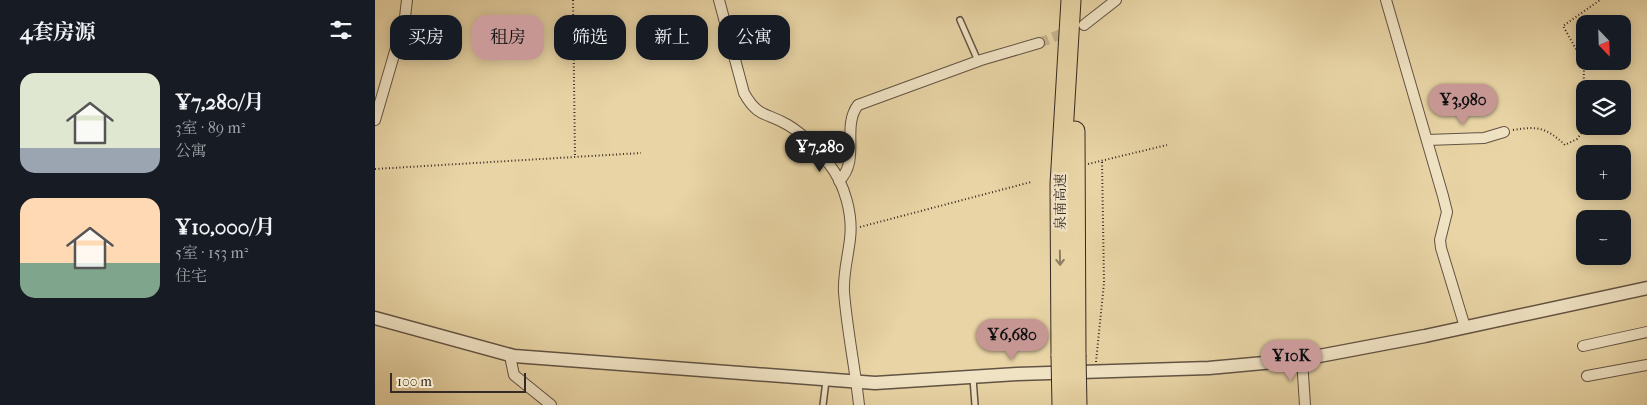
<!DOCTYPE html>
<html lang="zh">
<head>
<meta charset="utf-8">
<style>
  :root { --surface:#171b24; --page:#20242c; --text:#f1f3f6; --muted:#9ea1a6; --accent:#c59692 }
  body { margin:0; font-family:"IM FELL French Canon","Noto Serif SC",serif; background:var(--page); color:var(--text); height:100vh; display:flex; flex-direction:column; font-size:19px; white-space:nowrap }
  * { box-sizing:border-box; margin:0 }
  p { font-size:16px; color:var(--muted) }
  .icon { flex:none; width:28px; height:28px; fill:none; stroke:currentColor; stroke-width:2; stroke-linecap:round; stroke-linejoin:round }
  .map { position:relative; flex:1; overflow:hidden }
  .drawer { display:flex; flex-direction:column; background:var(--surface); width:375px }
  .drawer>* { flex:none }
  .top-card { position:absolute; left:15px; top:15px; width:475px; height:45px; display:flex; gap:10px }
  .needle { width:32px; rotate:157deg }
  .buttons { position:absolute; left:1201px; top:15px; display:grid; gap:10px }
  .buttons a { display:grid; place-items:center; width:55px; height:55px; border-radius:10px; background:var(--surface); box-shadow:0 2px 12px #0003; font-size:25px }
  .scale { position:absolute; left:15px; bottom:12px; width:136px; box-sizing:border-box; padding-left:5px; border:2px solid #362822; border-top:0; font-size:14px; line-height:18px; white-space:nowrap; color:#362822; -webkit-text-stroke:4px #f0e3c4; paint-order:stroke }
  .price { position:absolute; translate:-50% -42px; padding:0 11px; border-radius:18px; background:var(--accent); color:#111; font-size:16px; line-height:32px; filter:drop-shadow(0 1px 2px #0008) }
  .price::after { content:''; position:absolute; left:50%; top:30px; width:15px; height:11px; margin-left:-8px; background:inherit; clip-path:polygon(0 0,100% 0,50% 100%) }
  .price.active { background:#222; color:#fff }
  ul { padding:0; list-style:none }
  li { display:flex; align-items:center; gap:15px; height:125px; padding:0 20px }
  li span { display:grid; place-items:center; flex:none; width:140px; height:100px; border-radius:15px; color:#555 }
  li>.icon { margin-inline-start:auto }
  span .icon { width:60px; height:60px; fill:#fffc; stroke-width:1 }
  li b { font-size:21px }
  h2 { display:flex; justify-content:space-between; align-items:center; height:60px; padding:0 20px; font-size:21px }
  .chip { padding:0 18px; border-radius:15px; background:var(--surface); box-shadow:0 2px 12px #0003; font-size:18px; line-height:45px }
  .chip.active { background:var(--accent); color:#111 }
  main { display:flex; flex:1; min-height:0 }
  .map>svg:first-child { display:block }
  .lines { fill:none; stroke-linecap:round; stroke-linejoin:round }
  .minor-tunnel { stroke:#c4b28b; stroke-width:10; stroke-dasharray:10 5; stroke-linecap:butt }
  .service-casing { stroke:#625343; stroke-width:8 }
  .minor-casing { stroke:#625343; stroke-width:12 }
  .tertiary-casing { stroke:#625343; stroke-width:15 }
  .motorway-casing { stroke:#362822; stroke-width:21 }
  .path { stroke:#362822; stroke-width:2; stroke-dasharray:1 2.5; stroke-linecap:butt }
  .service { stroke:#f0e3c4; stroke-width:5 }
  .minor { stroke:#f0e3c4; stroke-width:10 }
  .tertiary { stroke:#f0e3c4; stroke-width:12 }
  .motorway { stroke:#e8d4a5; stroke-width:19 }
  .motorway-bridge-casing { stroke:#362822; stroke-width:21; stroke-linecap:butt }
  .motorway-bridge { stroke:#e8d4a5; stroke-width:19 }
  .oneway { stroke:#8f7e64 }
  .labels { text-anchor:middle; stroke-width:4.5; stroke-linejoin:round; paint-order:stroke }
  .street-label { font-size:14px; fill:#362822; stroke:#f0e3c4 }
</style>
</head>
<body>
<main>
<section class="drawer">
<h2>4套房源<svg class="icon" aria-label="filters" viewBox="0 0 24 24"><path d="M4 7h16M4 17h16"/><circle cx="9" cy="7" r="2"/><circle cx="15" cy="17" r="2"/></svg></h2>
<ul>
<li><span style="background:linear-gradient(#dfe7d0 75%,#9aa5b1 0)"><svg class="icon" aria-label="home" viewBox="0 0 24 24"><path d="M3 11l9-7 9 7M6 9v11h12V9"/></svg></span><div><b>¥7,280/月</b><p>3室 · 89 m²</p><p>公寓</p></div></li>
<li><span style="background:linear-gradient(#ffd9b3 65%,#7fa58c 0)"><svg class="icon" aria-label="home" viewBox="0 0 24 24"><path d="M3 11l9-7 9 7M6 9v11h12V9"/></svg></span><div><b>¥10,000/月</b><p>5室 · 153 m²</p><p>住宅</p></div></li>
</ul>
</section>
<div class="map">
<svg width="1272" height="405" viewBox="0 0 1272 405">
  <rect width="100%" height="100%" fill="#e8d4a5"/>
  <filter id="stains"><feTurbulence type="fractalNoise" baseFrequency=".004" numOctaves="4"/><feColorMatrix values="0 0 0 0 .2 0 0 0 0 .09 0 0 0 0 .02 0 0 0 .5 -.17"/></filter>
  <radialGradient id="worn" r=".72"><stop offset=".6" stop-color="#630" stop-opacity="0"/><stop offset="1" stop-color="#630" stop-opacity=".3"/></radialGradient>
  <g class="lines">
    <path class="minor-tunnel" d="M664 43 709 25"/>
    <defs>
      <g id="service">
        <path d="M585 20 603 61"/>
        <path d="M598 378 600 405"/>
        <path d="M448 405 451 381"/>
      </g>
      <g id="minor">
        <path d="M344 0 369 93C383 118 391 112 413 125 428 134 444 150 454 164 470 184 478 215 475 239 473 257 468 274 469 292 472 330 480 367 484 405"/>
        <path d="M1011 0 1068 196 1072 212 1065 240 1066 248 1090 327"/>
        <path d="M709 25 741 0"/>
        <path d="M0 120 30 17 32 0"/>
        <path d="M1052 140 1109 138 1129 132"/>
        <path d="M464 181C486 160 466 127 483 105L606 60 664 43"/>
        <path d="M1208 346 1272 332"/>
        <path d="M135 356 139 375 176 405"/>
        <path d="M927 359 930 405"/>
        <path d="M1212 376 1272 365"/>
      </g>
      <path id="tertiary" d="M0 318 139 356 500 383 642 374 834 368 923 360 1050 336 1272 288"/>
      <g id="motorway">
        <path d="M700 131 701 355"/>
        <path d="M686 356 685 184 696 0"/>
      </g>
    </defs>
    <use href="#service" class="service-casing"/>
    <use href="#minor" class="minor-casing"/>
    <use href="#tertiary" class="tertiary-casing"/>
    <use href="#motorway" class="motorway-casing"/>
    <g class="path">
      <path d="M198 0 200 157"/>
      <path d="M1138 130C1162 126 1171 127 1190 145L1202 139 1208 131 1209 63 1188 26 1225 0"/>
      <path d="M713 164 792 145"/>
      <path d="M0 169 266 153"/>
      <path d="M485 227 656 182"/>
      <path d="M721 362 729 283 727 160"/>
    </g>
    <use href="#service" class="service"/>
    <use href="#minor" class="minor"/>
    <use href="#tertiary" class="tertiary"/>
    <use href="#motorway" class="motorway"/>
    <defs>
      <g id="motorway-bridge">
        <path d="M701 355 702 405"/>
        <path d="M686 356 687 405"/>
      </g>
    </defs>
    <use href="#motorway-bridge" class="motorway-bridge-casing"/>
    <use href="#motorway-bridge" class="motorway-bridge"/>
  </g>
  <defs><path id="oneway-shaft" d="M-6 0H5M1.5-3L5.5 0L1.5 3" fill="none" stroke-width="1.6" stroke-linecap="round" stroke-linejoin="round" transform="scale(1.25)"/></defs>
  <use class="oneway" href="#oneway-shaft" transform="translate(685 258) rotate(89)"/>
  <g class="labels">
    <g class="street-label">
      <text transform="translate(685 202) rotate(-90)" y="5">泉南高速</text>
    </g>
  </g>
  <rect width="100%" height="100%" filter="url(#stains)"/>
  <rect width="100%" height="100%" fill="url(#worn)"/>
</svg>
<div class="buttons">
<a><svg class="needle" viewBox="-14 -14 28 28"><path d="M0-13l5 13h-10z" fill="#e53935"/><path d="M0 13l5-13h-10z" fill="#9ea1a6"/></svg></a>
<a><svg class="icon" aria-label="layers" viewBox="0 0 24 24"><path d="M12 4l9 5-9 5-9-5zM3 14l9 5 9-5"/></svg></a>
<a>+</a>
<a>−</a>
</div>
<div class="scale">100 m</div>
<b class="price" style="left:1088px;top:126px">¥3,980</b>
<b class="price active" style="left:445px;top:173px">¥7,280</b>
<b class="price" style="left:637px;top:361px">¥6,680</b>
<b class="price" style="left:916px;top:382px">¥10K</b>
<div class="top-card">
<a class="chip">买房</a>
<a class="chip active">租房</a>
<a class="chip">筛选</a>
<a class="chip">新上</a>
<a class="chip">公寓</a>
</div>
</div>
</main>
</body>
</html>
